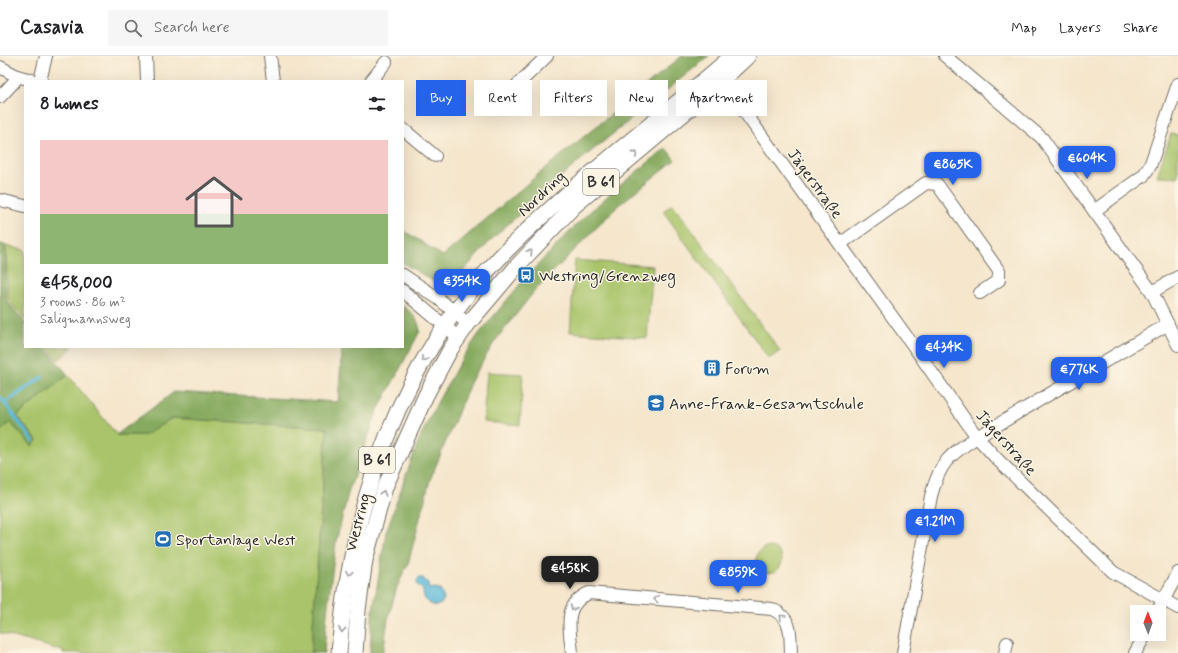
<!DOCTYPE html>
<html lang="en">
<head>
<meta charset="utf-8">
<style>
  :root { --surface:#fff; --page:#f6f6f6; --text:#202124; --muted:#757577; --line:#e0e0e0; --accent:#2563eb }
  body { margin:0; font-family:Mynerve,sans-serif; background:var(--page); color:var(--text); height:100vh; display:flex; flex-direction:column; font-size:15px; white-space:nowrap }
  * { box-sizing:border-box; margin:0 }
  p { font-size:13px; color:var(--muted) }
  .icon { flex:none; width:22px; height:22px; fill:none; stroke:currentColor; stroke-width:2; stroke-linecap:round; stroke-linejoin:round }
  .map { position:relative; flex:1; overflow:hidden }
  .panel { position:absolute; left:24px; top:24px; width:380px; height:268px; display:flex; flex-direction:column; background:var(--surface); border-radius:0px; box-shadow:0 4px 16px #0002 }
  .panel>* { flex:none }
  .hud { position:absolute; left:416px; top:24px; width:380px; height:36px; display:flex; gap:8px }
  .needle { width:26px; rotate:359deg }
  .tools { position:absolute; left:1130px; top:549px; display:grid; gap:8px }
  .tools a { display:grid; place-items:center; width:36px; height:36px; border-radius:0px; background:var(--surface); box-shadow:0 4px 16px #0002; font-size:20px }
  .price { position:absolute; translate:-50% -34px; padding:0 9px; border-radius:8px; background:var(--accent); color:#fff; font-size:13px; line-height:26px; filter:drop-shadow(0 1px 2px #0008) }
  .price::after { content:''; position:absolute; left:50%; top:24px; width:12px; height:9px; margin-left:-6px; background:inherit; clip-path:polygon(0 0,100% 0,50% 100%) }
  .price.active { background:#222; color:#fff }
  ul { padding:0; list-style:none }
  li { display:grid; align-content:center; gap:8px; height:212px; padding:0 16px }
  li span { display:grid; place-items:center; height:124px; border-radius:0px; color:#555 }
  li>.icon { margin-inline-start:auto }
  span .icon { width:72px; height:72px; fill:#fffc; stroke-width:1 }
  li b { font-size:17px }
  h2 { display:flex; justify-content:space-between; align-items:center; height:48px; padding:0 16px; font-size:17px }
  .pill { padding:0 14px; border-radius:0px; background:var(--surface); box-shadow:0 4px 16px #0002; font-size:14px; line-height:36px }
  .pill.active { background:var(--accent); color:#fff }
  header { display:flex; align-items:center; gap:24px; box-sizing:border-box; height:56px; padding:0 20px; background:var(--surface); border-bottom:1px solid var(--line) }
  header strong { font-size:19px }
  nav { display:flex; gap:22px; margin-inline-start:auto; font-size:14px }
  .search { width:280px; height:36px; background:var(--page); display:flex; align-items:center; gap:10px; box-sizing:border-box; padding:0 14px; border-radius:0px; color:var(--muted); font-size:15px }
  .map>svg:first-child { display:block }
  .green { fill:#a9c46a; stroke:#6a784a }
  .forest { fill:#86aa5e; stroke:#586a44 }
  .water { fill:#5bb9d9; stroke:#437282 }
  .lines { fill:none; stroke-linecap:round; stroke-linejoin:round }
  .stream { stroke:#5bb9d9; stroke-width:3.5 }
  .minor-casing { stroke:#726c63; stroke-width:14 }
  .major-casing { stroke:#726c63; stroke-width:17 }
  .minor { stroke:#fff; stroke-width:12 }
  .major { stroke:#fff; stroke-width:15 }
  .oneway { stroke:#a0a0a0 }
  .labels { text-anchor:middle; stroke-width:3; stroke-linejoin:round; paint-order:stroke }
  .shield { fill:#fcf5e5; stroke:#6a6863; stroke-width:1 }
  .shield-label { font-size:15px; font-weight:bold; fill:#2b2b2b }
  .street-label { font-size:16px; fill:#2b2b2b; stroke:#fcf5e5 }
  .poi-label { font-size:16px; fill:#2b2b2b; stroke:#fcf5e5; text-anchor:start }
</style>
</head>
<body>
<header>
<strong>Casavia</strong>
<div class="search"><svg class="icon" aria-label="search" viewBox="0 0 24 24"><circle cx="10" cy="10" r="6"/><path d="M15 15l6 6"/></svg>Search here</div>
<nav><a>Map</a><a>Layers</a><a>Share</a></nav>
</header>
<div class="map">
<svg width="1178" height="597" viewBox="0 0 1178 597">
  <rect width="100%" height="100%" fill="#fcf5e5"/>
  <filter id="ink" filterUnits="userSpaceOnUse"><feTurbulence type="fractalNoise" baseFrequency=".025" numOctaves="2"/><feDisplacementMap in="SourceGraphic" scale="8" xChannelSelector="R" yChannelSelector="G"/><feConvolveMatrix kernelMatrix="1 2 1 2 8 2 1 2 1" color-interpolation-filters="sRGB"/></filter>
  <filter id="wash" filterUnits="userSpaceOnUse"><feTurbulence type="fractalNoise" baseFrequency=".012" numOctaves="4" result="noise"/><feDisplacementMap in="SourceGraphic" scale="16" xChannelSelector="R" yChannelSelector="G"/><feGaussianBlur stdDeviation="0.9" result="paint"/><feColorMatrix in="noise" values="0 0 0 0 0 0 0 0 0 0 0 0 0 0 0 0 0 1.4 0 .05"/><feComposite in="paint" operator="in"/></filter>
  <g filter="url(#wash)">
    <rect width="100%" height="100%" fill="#f5e6cc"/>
    <g class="green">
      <path d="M1171 78 1178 79V121L1157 120Z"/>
      <path d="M673 148 780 295 769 303 663 155Z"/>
      <path d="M6 190 25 194V264L8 244Z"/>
      <path d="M575 204 653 210 647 282 570 276Z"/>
      <path d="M47 291H73L58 304Z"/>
      <path d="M487 316 523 318 520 369 483 366Z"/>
      <path d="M68 319 117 379H145L172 362 327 372 311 597H63V595L0 577V376L10 366 32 390 37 384 17 360Z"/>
      <circle cx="769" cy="504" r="13"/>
    </g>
    <g class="forest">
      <path d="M682 0H709L588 98 555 126 493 182 450 230 438 228 403 207V174L443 200 548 110Z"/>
      <path d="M666 92 675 104 620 148 537 232 495 285 471 325 430 424 408 508 397 531 388 563 383 597H370L372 560 386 476 406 419 421 379 438 345 460 306 478 279 526 221 583 162 612 136Z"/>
      <path d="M0 188 5 189 6 244 25 267V291H45L68 319 17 360 37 385 32 390 10 366 0 376Z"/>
      <path d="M403 250C413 258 418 262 420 275L377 356 349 434 336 486 327 557 324 597H311L327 372 172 362 145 379H116L174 336 338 346 342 291H403Z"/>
    </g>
    <path class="water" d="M419 522H423L428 527 429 533 435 532 440 534 444 543 441 548 436 550C427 548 423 543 423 534L417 529V525Z"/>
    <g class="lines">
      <g class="stream">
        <path d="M0 341 33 385"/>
        <path d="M5 347 42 321"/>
      </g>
    </g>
  </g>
  <g filter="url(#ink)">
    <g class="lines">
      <defs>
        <g id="minor">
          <path d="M146 0 147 25"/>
          <path d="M270 0 273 25"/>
          <path d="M945 0 1042 82 1152 236 1178 289"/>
          <path d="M0 11 17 20 35 25"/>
          <path d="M40 25 46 0"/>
          <path d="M371 25 386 6"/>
          <path d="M513 33 547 0"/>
          <path d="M0 41 14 26 17 20"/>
          <path d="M738 47 912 288 977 381 997 403 1113 516 1178 552"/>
          <path d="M403 73 435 100"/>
          <path d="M0 144 25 150"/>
          <path d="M1094 155 1143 120 1150 110 1178 28"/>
          <path d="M840 188 926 127 937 128 999 215V224L980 237"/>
          <path d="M403 219 439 243 468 268"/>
          <path d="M403 235 459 282"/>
          <path d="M1152 236 1178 221"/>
          <path d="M1157 556 1178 517"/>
          <path d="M572 597C570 572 562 549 589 537L772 553C793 563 790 577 791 597"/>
          <path d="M903 597 931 440C940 406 948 400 977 381L1168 268"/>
          <path d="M1005 597 1007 587"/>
          <path d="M1135 597 1146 578"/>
        </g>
        <g id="major">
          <path d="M339 597C350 449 400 302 506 195 576 124 657 66 732 0"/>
          <path d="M355 597 358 554 365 504 385 431 426 339 450 294 468 268 517 210 574 150 706 39 748 0"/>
        </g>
      </defs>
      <use href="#minor" class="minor-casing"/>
      <use href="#major" class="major-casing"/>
      <use href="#minor" class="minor"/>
      <use href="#major" class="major"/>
    </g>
    <defs><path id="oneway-chevron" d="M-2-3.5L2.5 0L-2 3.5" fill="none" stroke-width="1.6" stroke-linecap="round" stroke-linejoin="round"/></defs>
    <g class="oneway">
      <use href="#oneway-chevron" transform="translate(635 98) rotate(-40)"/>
      <use href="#oneway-chevron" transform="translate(530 196) rotate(-46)"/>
      <use href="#oneway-chevron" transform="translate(424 303) rotate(119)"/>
      <use href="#oneway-chevron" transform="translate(383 437) rotate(-73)"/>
      <use href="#oneway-chevron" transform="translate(349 517) rotate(99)"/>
      <use href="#oneway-chevron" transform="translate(656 543) rotate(-175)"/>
      <use href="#oneway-chevron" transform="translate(573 552) rotate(113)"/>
      <use href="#oneway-chevron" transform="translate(782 561) rotate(-134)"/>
      <use href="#oneway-chevron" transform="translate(342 574) rotate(96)"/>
    </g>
  </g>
  <defs>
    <symbol id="bus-square" viewBox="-11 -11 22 22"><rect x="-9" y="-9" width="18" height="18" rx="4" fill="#1f6fb2" stroke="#fcf5e5"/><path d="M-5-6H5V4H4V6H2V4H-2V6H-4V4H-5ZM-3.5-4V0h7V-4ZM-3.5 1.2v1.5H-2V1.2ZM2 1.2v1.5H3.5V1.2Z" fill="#fff"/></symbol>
    <symbol id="building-square" viewBox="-11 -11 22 22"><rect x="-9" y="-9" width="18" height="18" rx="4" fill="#1f6fb2" stroke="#fcf5e5"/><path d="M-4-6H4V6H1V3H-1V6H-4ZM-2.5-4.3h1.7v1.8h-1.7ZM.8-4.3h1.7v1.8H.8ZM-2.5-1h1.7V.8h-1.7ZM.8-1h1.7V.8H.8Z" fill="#fff"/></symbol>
    <symbol id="school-square" viewBox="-11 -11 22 22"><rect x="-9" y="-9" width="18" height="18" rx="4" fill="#1f6fb2" stroke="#fcf5e5"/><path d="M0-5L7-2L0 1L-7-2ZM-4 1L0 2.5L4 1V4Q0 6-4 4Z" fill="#fff"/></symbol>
    <symbol id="stadium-square" viewBox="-11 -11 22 22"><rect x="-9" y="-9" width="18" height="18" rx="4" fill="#1f6fb2" stroke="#fcf5e5"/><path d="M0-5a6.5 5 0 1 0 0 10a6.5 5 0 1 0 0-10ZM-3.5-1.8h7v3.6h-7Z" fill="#fff"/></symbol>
  </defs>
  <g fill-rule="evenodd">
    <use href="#bus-square" x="516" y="209" width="20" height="20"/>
    <use href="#building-square" x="702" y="302" width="20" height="20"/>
    <use href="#school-square" x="646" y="337" width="20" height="20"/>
    <use href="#stadium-square" x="153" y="473" width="20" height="20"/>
  </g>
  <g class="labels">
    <g class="shield">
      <rect x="583" y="113" width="36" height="26" rx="3"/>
      <rect x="359" y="391" width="36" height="26" rx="3"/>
    </g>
    <g class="shield-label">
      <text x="601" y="131">B 61</text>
      <text x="377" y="409">B 61</text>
    </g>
    <g class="street-label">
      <text transform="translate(816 127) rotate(54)" y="6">Jägerstraße</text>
      <text transform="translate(541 137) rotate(-43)" y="6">Nordring</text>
      <text transform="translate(1007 386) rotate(48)" y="6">Jägerstraße</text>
      <text transform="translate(357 466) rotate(-75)" y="6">Westring</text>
    </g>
    <g class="poi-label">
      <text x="539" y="225">Westring/Grenzweg</text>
      <text x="725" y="318">Forum</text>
      <text x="669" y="353">Anne-Frank-Gesamtschule</text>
      <text x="176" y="489">Sportanlage West</text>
    </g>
  </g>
</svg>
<div class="tools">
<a><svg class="needle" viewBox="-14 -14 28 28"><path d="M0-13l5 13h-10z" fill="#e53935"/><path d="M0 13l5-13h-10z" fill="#757577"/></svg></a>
</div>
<b class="price" style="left:1087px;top:124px">€604K</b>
<b class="price" style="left:953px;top:130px">€865K</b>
<b class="price" style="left:462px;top:247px">€354K</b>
<b class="price" style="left:944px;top:313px">€434K</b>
<b class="price" style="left:1079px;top:335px">€776K</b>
<b class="price" style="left:935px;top:487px">€1.21M</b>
<b class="price active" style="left:570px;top:534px">€458K</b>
<b class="price" style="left:738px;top:538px">€859K</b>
<div class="hud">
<a class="pill active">Buy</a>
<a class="pill">Rent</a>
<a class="pill">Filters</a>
<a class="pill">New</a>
<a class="pill">Apartment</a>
</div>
<section class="panel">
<h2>8 homes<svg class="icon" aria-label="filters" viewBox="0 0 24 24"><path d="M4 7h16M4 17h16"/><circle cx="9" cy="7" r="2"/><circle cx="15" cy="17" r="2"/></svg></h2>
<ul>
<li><span style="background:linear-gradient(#f6c9c9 60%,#8fb573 0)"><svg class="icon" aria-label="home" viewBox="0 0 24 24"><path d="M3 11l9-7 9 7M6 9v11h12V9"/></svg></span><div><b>€458,000</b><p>3 rooms · 86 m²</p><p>Saligmannsweg</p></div></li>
</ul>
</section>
</div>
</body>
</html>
